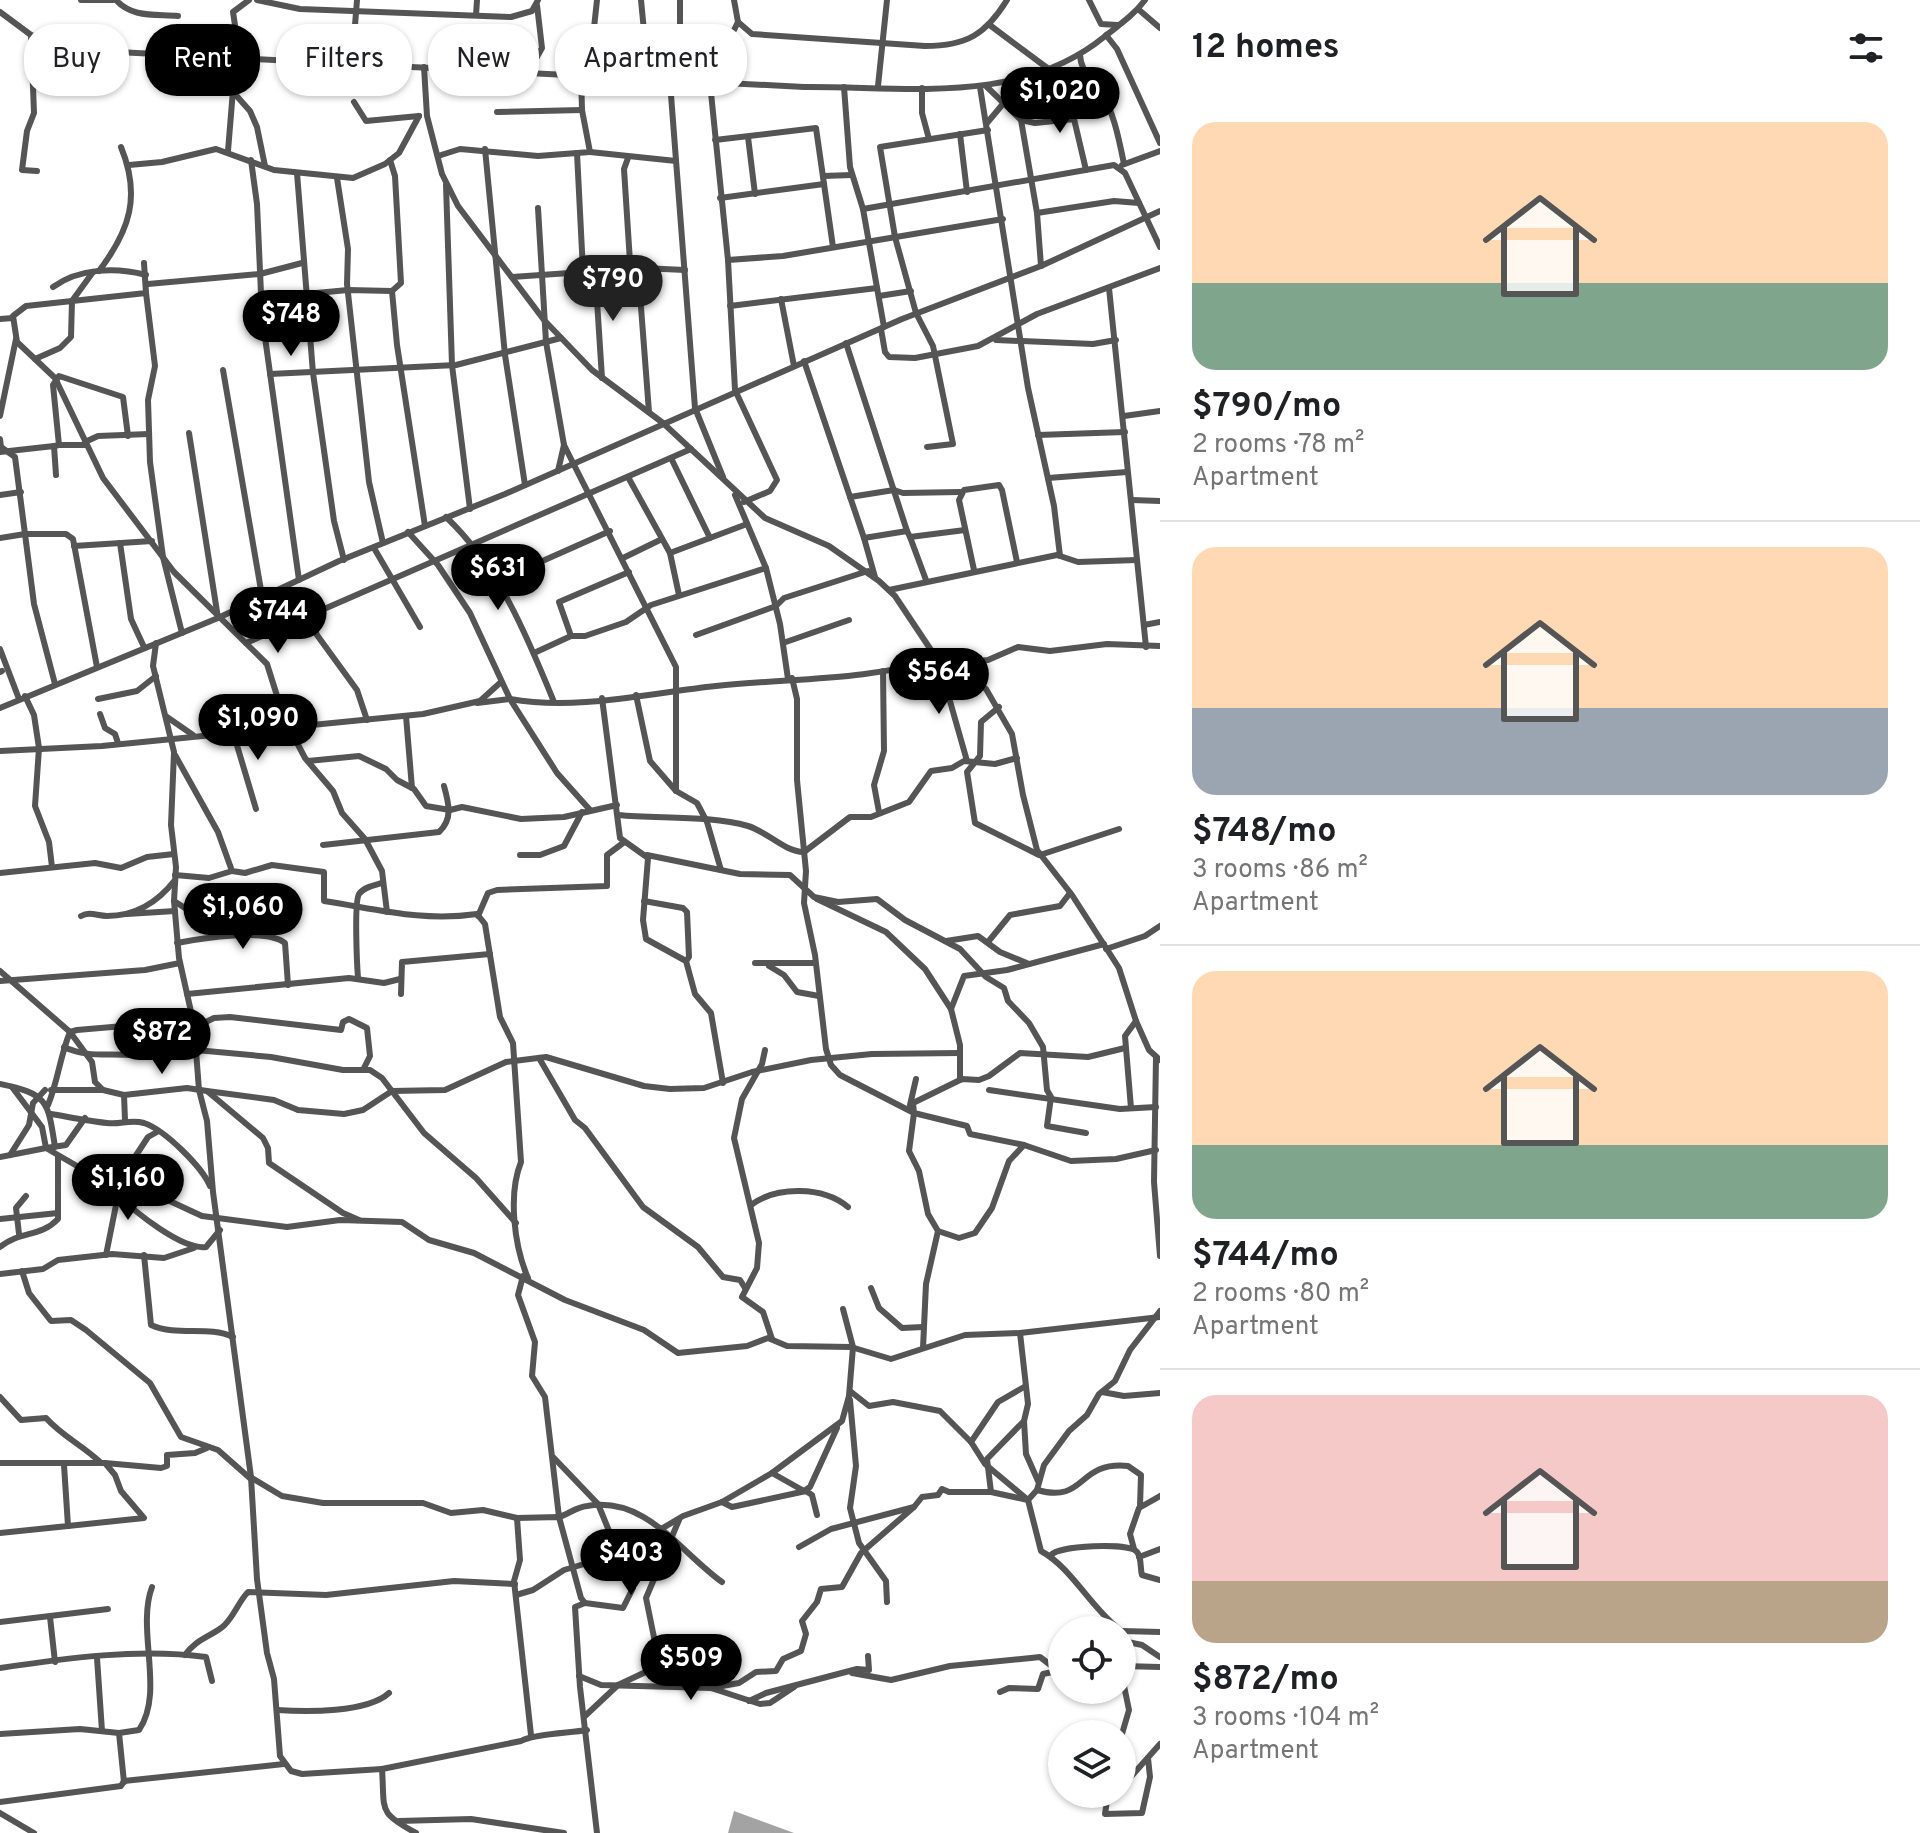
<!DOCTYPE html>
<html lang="en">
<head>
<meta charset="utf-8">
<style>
  :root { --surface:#fff; --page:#f6f6f6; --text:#202124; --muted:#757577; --line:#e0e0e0; --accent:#000 }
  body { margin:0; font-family:Overpass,sans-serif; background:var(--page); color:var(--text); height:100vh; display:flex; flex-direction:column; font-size:30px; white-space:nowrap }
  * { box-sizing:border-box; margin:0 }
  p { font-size:26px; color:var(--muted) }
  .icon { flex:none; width:44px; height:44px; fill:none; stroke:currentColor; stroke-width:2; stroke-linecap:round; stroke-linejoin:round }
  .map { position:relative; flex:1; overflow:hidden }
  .sheet { display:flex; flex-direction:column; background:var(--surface); width:760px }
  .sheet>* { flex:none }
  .top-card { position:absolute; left:24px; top:24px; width:760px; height:72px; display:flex; gap:16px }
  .controls { position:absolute; left:1048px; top:1616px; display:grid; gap:16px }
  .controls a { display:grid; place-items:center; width:88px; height:88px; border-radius:50%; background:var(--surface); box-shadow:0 2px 6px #0004; font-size:40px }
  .price { position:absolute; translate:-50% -68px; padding:0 18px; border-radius:28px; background:var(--accent); color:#fff; font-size:26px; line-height:52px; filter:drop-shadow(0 2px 4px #0008) }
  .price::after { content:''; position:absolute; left:50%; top:48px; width:24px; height:18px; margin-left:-12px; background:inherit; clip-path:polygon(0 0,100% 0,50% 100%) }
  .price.active { background:#222; color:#fff }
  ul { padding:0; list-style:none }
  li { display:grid; align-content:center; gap:16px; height:424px; padding:0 32px }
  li+li { border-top:2px solid var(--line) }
  li span { display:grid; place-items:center; height:248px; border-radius:24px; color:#555 }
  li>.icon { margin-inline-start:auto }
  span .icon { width:144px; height:144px; fill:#fffc; stroke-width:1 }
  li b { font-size:34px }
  h2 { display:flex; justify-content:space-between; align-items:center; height:96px; padding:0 32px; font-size:34px }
  .pill { padding:0 28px; border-radius:32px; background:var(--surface); box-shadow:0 2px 6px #0004; font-size:28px; line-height:72px }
  .pill.active { background:var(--accent); color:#fff }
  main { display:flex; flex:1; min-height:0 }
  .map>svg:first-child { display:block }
  .water { fill:#a3a3a3 }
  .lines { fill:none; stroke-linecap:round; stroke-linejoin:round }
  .street { stroke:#555; stroke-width:6 }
</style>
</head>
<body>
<main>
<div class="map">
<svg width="1160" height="1833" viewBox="0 0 1160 1833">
  <rect width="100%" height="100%" fill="#fff"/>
  <path class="water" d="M734 1811 794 1833H728Z"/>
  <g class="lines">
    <g class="street">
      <path d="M81 0H113"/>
      <path d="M116 0C132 18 155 14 178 16"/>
      <path d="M249 0 233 12 237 38 230 80 234 93 250 111 257 127 265 166"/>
      <path d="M257 0 300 9 511 17 532 11 538 0"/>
      <path d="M641 0 647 62 650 67 676 70"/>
      <path d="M680 0V53L671 95 695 408 723 477"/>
      <path d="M734 0 738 22 752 34 925 46C967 46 986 34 1007 0"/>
      <path d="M1089 0 1101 24 1117 25"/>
      <path d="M1138 9 1160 28"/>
      <path d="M0 12 31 35 77 50 804 87C905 86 1019 106 1104 37 1119 25 1134 15 1145 0"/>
      <path d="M476 15 477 0"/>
      <path d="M991 26 1050 70"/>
      <path d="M31 35 34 113 27 131 22 170 37 171"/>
      <path d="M1106 35 1117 49 1160 143"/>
      <path d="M1080 55C1081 72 1090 74 1098 86 1113 108 1119 139 1124 164"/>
      <path d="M352 63 357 0"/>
      <path d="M424 67 427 116 442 174 458 206 544 320 592 370 663 423 765 518 829 546 879 581 895 596 933 653 986 689 1012 734 1023 795 1037 850 1072 895 1119 968 1136 1021 1149 1050 1160 1060"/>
      <path d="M529 71 542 48 537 5"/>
      <path d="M589 74 597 0"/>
      <path d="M710 83 728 260 735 390 777 480 770 491 744 502"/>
      <path d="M723 83 725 48 738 22"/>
      <path d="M878 86 887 0"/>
      <path d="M986 86 1021 120 1037 213 1041 266"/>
      <path d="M844 87 850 167 863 209 884 327"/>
      <path d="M980 87 1028 388 1054 506 1060 556"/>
      <path d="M922 88V113L929 139"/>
      <path d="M354 102 366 121 419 116"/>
      <path d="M497 112 582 110"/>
      <path d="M1021 120 1035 123 1074 119 1086 170"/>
      <path d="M987 123 1023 80"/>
      <path d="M960 134 967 192"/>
      <path d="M748 137 755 194"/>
      <path d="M715 140 816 128 833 247"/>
      <path d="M485 149 505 355 525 485"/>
      <path d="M228 151 233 90"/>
      <path d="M590 152 676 161"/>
      <path d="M577 153 583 271"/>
      <path d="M438 156 460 149 538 156 590 152 582 110 581 73"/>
      <path d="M628 158 624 169 630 262 638 268 649 412"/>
      <path d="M251 160 257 204 262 316 299 580"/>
      <path d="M390 160 395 176 401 283 392 291 397 345 425 526"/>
      <path d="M129 165 162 162 216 149 274 170 353 178 385 164 399 153 419 116"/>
      <path d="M1122 165 1160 151"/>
      <path d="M297 173 313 373 334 521 344 560"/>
      <path d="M823 176 852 175"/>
      <path d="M337 178 348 249 347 284 369 482 383 543"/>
      <path d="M446 185 452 365 470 509"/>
      <path d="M720 198 824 184"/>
      <path d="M538 208 546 342 564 445 676 667V791"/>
      <path d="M863 209 1114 165 1125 173 1160 247"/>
      <path d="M1037 213 1114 201 1139 203"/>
      <path d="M728 260 783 256 1003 219"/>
      <path d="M144 263 146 293 26 306 13 316 17 342 55 378 103 478 174 572 267 664 284 718 305 758 333 791 342 813 365 839 382 871 387 912"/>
      <path d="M595 270 602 378"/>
      <path d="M99 271C130 230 141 196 121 147"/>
      <path d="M512 277 642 268 685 270"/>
      <path d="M148 284 260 274 302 263"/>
      <path d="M53 287C79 268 116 267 146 275"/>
      <path d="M1109 288 1146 647"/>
      <path d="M146 293 155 366 148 400 150 462 163 557 182 633"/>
      <path d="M306 294 348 290 392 291"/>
      <path d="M879 296 911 291"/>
      <path d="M781 299 794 366"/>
      <path d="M730 306 877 288"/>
      <path d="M0 319 13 318"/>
      <path d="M881 329 885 352 889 357 915 358 978 346 1037 314 1160 268"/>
      <path d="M996 340 1093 344 1116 340"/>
      <path d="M846 343 907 531"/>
      <path d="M35 359 60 348 71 337 72 301 93 272"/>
      <path d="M804 361 864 538"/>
      <path d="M223 370 262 596"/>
      <path d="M270 374 456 365 561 338"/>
      <path d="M0 416 16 339"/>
      <path d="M1124 416 1160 411"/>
      <path d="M189 433 218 618"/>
      <path d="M1038 435 1125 432"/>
      <path d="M0 439 1 447 15 457 25 534 0 538"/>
      <path d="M85 442 98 436 149 434"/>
      <path d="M59 445H86"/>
      <path d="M54 446 59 445 53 385 59 376 123 397 128 436"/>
      <path d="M927 447 953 444 933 346 916 313 895 237 880 147 988 130"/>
      <path d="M0 452 54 446 56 475"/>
      <path d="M671 458 710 538"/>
      <path d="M558 471 564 445"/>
      <path d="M628 477 670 553 679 595"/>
      <path d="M1048 478 1127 472"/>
      <path d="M0 495 21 492"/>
      <path d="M735 495 766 568 780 624 788 679"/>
      <path d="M850 497 894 490 903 493 960 492"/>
      <path d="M1132 500 1160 501"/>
      <path d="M446 517C499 567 527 636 554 702"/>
      <path d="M408 532 438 565 470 613 510 699C577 711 649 693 716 686 790 678 869 681 940 658"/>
      <path d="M910 537 926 580"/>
      <path d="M120 543 131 619 144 647"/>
      <path d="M74 546 152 541"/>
      <path d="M374 548 420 627"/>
      <path d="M670 553 747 524"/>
      <path d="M623 558 662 539"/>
      <path d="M974 570 959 500 964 490 999 485 1002 490 1017 562"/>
      <path d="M875 577 864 538 907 531 910 537 965 530"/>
      <path d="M495 582 610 531"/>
      <path d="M889 590 1057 555 1078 562 1137 560"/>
      <path d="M309 616 317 635 357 690 367 720"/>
      <path d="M1144 625 1160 622"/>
      <path d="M696 635 776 606 784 598 868 571"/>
      <path d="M571 636 559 602 629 572"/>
      <path d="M156 643 153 666 174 752 171 825 176 867 174 901 179 958 194 1025 199 1090 207 1121 213 1192 251 1477 257 1579 267 1653 274 1679 280 1756 291 1771 302 1774 382 1769C385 1811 377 1812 416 1833"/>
      <path d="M246 643 691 449"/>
      <path d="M783 643 849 620"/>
      <path d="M0 649 19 699"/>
      <path d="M534 653 571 636H585L626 622 651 605 766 568"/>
      <path d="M938 659 967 761"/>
      <path d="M948 664 988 660 1018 647 1050 651 1107 644 1160 646"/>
      <path d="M0 672 2 671"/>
      <path d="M792 678 797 699V780L806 871 804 903 815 955 826 1049 831 1065 840 1075 914 1113 909 1151 919 1171 928 1214 938 1231 926 1284 923 1348"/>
      <path d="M55 684 34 604 25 534H66L73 539 97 667"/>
      <path d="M636 695 650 761 676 791 697 803 707 822 721 870"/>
      <path d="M25 696 34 715 39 748 35 806 49 842 52 867"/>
      <path d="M602 698 620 838 648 858 643 920 646 939 686 961 695 994 711 1013 723 1083"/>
      <path d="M98 699 137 691 156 676"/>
      <path d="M477 703 510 699 557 773 590 810"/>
      <path d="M999 707 981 722 980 756 967 772 975 823 1039 855"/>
      <path d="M0 708 218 618 339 561 505 494 902 319 1041 266 1160 211"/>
      <path d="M100 714 105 728 115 734 118 743"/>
      <path d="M406 716 412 788"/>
      <path d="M167 717 193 735"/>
      <path d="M233 732 256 809"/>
      <path d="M0 751 102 746 423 714 480 701 501 682"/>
      <path d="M175 755 218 832 232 871 245 873 272 865 324 872V901C377 909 422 922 477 914L485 924 500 1017 513 1043 521 1162C508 1194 514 1246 528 1278"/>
      <path d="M308 761 359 756 386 769 397 780 414 789 426 806 450 810 462 807 521 819 564 817 617 805"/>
      <path d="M879 812 874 785 884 751 883 671"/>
      <path d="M618 815C657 819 711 815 748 826 768 832 783 851 804 852L850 817H871L909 802 931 771 952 768 964 761 995 764 1017 758"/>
      <path d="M323 845 439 832C453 819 449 804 444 786"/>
      <path d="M520 855H540L564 846 582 812"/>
      <path d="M647 855 740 874 790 875 814 897 838 902 877 899 905 920 960 949 986 977 1004 988 1008 1001 1029 1023 1043 1047 1047 1090 1051 1097 1047 1126 1086 1133"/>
      <path d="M1040 855 1119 829"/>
      <path d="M0 873 95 863 121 868 147 857 174 854"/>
      <path d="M175 875 209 878 232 871"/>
      <path d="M817 899 886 932 925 969 951 1009"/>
      <path d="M174 901 199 917 269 916"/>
      <path d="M644 901 683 908 687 912 689 957 686 961"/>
      <path d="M127 914 175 911"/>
      <path d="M81 916C90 911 97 916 107 916 136 916 158 902 175 880"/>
      <path d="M478 916 488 893 497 890 607 886V855L623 843"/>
      <path d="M946 941 978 936 1000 952 1029 964"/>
      <path d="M988 942 1010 915 1060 906 1070 893"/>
      <path d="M177 943C202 938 267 928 285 943L288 985"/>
      <path d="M1106 949 1145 936 1160 926"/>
      <path d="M755 963H815"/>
      <path d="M769 966 784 975 797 992 819 996"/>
      <path d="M0 971 70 1032 92 1062 95 1082 103 1090 124 1095 125 1120"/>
      <path d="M358 978C357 965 354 902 359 894 364 887 375 885 382 883"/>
      <path d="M0 981 145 970 180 963"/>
      <path d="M187 994 349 978 384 983 400 979"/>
      <path d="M401 994 402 962 490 954"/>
      <path d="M64 1047C89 1059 111 1052 137 1056V1026"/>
      <path d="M196 1050 271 1057 343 1070H370L382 1078 424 1133 476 1178 516 1223"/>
      <path d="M765 1050 762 1064 742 1099 734 1138 759 1243 757 1268 742 1297 763 1312 772 1339"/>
      <path d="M1156 1057 1154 1182 1160 1256"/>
      <path d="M539 1058 575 1120 585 1128 643 1207 698 1247 723 1277 740 1280 745 1288"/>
      <path d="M960 1080V1045L951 1009 964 976 1007 970 1104 944"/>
      <path d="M0 1084C48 1094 48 1101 55 1147"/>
      <path d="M12 1087 42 1127 46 1148 66 1145 85 1118"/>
      <path d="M51 1090H103"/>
      <path d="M989 1090 1120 1109 1156 1107"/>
      <path d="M207 1091 274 1100 298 1110 344 1114 363 1110 392 1091 445 1090 506 1062 546 1057 644 1086 670 1089 704 1088 752 1072 811 1060 872 1054 960 1053"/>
      <path d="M124 1095 187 1088 207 1091 263 1138 268 1148 269 1163 343 1213 359 1220"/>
      <path d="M48 1105C58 1081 60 1056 70 1032L77 1030 159 1023 185 1032 214 1018 230 1017 341 1030 343 1022 349 1019 367 1028 370 1056 364 1068"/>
      <path d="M910 1105 916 1079"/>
      <path d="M1131 1108 1125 1036 1136 1021"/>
      <path d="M51 1114C69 1117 89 1121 107 1123 120 1125 130 1119 144 1123 165 1130 202 1167 210 1186"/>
      <path d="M1024 1145 970 1134 967 1126 914 1113 913 1103 962 1079 979 1080 989 1076 1020 1053 1088 1057 1125 1048"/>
      <path d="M10 1155 29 1125 33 1103 45 1090"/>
      <path d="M0 1157 46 1148 89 1173 148 1191 202 1216 287 1227 340 1220 402 1222 429 1240 474 1253 565 1300 644 1330 678 1353 747 1346 768 1338 787 1346 851 1347 891 1359 965 1335 1020 1333 1160 1317"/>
      <path d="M110 1180 129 1166 148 1137 157 1132"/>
      <path d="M118 1195C135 1212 182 1250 206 1247L220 1230"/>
      <path d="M751 1205C776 1186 823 1186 848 1207"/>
      <path d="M0 1219 58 1213"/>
      <path d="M938 1231 959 1238 975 1233 992 1208 1009 1161 1024 1145 1071 1161 1116 1159 1156 1150"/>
      <path d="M19 1234 16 1208 26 1196"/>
      <path d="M0 1247C21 1230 40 1238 58 1219V1156"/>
      <path d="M106 1255 118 1195"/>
      <path d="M144 1255 151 1325C178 1337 208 1325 233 1337"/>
      <path d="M22 1271 29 1293 51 1321 71 1320 86 1330 150 1383 181 1437 218 1450 252 1480"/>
      <path d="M0 1274 43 1269 58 1260 112 1254 164 1258 194 1248"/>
      <path d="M523 1276 518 1295 535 1342 532 1376 545 1397 559 1517C569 1514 576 1507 587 1506 646 1496 679 1551 722 1582"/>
      <path d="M871 1288 879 1308 902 1328 923 1327"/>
      <path d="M1020 1333 1028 1404 1024 1421 1026 1454 1038 1481"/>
      <path d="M850 1391 869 1406 893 1402 940 1411 971 1442 985 1464 1028 1500 1041 1551C1072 1568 1090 1607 1120 1630"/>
      <path d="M1102 1392 1124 1396 1160 1393"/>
      <path d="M0 1397 21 1420 46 1418C62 1436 82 1445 100 1462"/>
      <path d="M850 1400 856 1466 850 1508 859 1543 886 1581 887 1602"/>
      <path d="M971 1442 998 1402 1024 1387"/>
      <path d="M0 1463H105L115 1475 121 1491 144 1518 68 1526"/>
      <path d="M105 1463 161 1468 167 1466V1455L195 1453 207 1448"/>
      <path d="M772 1473 804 1491 810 1487 837 1428"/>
      <path d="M252 1478 282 1496 323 1503H423L451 1513 483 1510 517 1518 559 1517 581 1598 585 1603 623 1608 633 1588 632 1568 614 1543 598 1504 554 1458"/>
      <path d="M1037 1490C1087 1504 1076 1461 1128 1466L1141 1475 1140 1506"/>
      <path d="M991 1492 987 1459 1024 1421"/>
      <path d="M722 1502 732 1507 806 1491 812 1495 817 1515"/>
      <path d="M517 1518 520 1560 514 1581 531 1735"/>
      <path d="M0 1533 68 1526 64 1465"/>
      <path d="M799 1547 831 1529 914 1507 922 1497 938 1495 942 1489 949 1492H991L1028 1500 1037 1490 1044 1465 1069 1431 1087 1415 1099 1394 1115 1381 1130 1350 1160 1311"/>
      <path d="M1134 1549 1130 1534 1139 1508 1160 1496"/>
      <path d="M1051 1555C1060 1545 1127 1543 1136 1551 1142 1556 1140 1569 1142 1575L1160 1580"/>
      <path d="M1139 1557 1160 1549"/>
      <path d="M516 1595 533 1590 564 1570 621 1553 683 1516 722 1502 772 1473 842 1421 849 1396 853 1347 843 1309"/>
      <path d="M585 1603 575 1607 580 1687 597 1833"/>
      <path d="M50 1617 55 1662"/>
      <path d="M0 1622 108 1609"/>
      <path d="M1074 1630V1629"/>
      <path d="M1122 1631 1160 1632"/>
      <path d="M1122 1636 1123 1641 1142 1645 1160 1657"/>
      <path d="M185 1655C196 1640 207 1638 221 1628 232 1621 238 1602 248 1592L326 1595 454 1581 515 1584"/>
      <path d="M97 1658 102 1731"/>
      <path d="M1122 1666 1160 1667"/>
      <path d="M0 1668C67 1658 139 1648 206 1657L212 1681"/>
      <path d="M852 1673 891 1680 950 1666 1031 1658 1040 1657 1057 1670"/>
      <path d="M579 1676 601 1685 711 1688 760 1704 770 1703 794 1687"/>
      <path d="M711 1688 739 1683 756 1672 776 1671 783 1659 801 1651 806 1634 802 1621 817 1602 821 1589 842 1587 861 1553 914 1507"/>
      <path d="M1000 1692 1009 1688 1038 1689 1043 1674 1062 1670"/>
      <path d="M749 1701 766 1693 857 1669 869 1670 868 1656"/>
      <path d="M277 1710C306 1712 367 1713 389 1693"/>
      <path d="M585 1716 618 1685 652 1669 658 1657 646 1598 679 1520"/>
      <path d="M0 1734 80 1729 119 1733"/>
      <path d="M1122 1734 1129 1710 1122 1676"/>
      <path d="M382 1769 521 1741C533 1734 570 1733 587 1730"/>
      <path d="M1128 1780 1160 1744"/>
      <path d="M124 1782 119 1733 139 1730C165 1692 136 1630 152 1587"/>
      <path d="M1108 1794 1105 1814 1142 1813 1150 1777 1148 1758"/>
      <path d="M0 1802 121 1786 124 1781 284 1764"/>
      <path d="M0 1813 34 1833"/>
      <path d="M399 1821 471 1819 564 1833"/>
    </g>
  </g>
</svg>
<div class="controls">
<a><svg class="icon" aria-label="locate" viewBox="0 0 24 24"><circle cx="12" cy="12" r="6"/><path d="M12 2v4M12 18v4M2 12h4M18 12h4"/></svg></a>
<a><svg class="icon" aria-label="layers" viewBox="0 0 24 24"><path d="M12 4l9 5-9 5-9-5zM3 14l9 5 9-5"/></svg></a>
</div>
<b class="price" style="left:1060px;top:135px">$1,020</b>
<b class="price active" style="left:613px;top:323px">$790</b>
<b class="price" style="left:291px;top:358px">$748</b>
<b class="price" style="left:498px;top:612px">$631</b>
<b class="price" style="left:278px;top:655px">$744</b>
<b class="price" style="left:939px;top:716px">$564</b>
<b class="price" style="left:258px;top:762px">$1,090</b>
<b class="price" style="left:243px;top:951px">$1,060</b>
<b class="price" style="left:162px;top:1076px">$872</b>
<b class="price" style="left:128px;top:1222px">$1,160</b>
<b class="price" style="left:631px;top:1597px">$403</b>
<b class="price" style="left:691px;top:1702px">$509</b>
<div class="top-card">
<a class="pill">Buy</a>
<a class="pill active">Rent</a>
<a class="pill">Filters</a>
<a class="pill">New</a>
<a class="pill">Apartment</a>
</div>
</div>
<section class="sheet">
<h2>12 homes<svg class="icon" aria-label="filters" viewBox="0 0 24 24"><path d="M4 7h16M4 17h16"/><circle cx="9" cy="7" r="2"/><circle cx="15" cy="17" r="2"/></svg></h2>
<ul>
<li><span style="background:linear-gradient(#ffd9b3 65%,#7fa58c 0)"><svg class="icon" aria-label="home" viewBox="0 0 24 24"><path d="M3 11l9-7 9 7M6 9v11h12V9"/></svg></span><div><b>$790/mo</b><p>2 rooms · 78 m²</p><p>Apartment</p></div></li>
<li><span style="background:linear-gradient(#ffd9b3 65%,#9aa5b1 0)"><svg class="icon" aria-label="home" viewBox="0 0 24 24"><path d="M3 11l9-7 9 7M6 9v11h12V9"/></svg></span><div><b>$748/mo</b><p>3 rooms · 86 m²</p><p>Apartment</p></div></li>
<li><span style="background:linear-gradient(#ffd9b3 70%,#7fa58c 0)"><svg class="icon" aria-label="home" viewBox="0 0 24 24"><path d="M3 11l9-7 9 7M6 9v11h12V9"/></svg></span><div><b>$744/mo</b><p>2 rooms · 80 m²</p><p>Apartment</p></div></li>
<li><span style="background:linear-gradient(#f6c9c9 75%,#b9a48a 0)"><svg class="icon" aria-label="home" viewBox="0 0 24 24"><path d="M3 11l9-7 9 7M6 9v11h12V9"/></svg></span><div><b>$872/mo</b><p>3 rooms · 104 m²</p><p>Apartment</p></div></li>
</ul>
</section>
</main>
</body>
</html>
